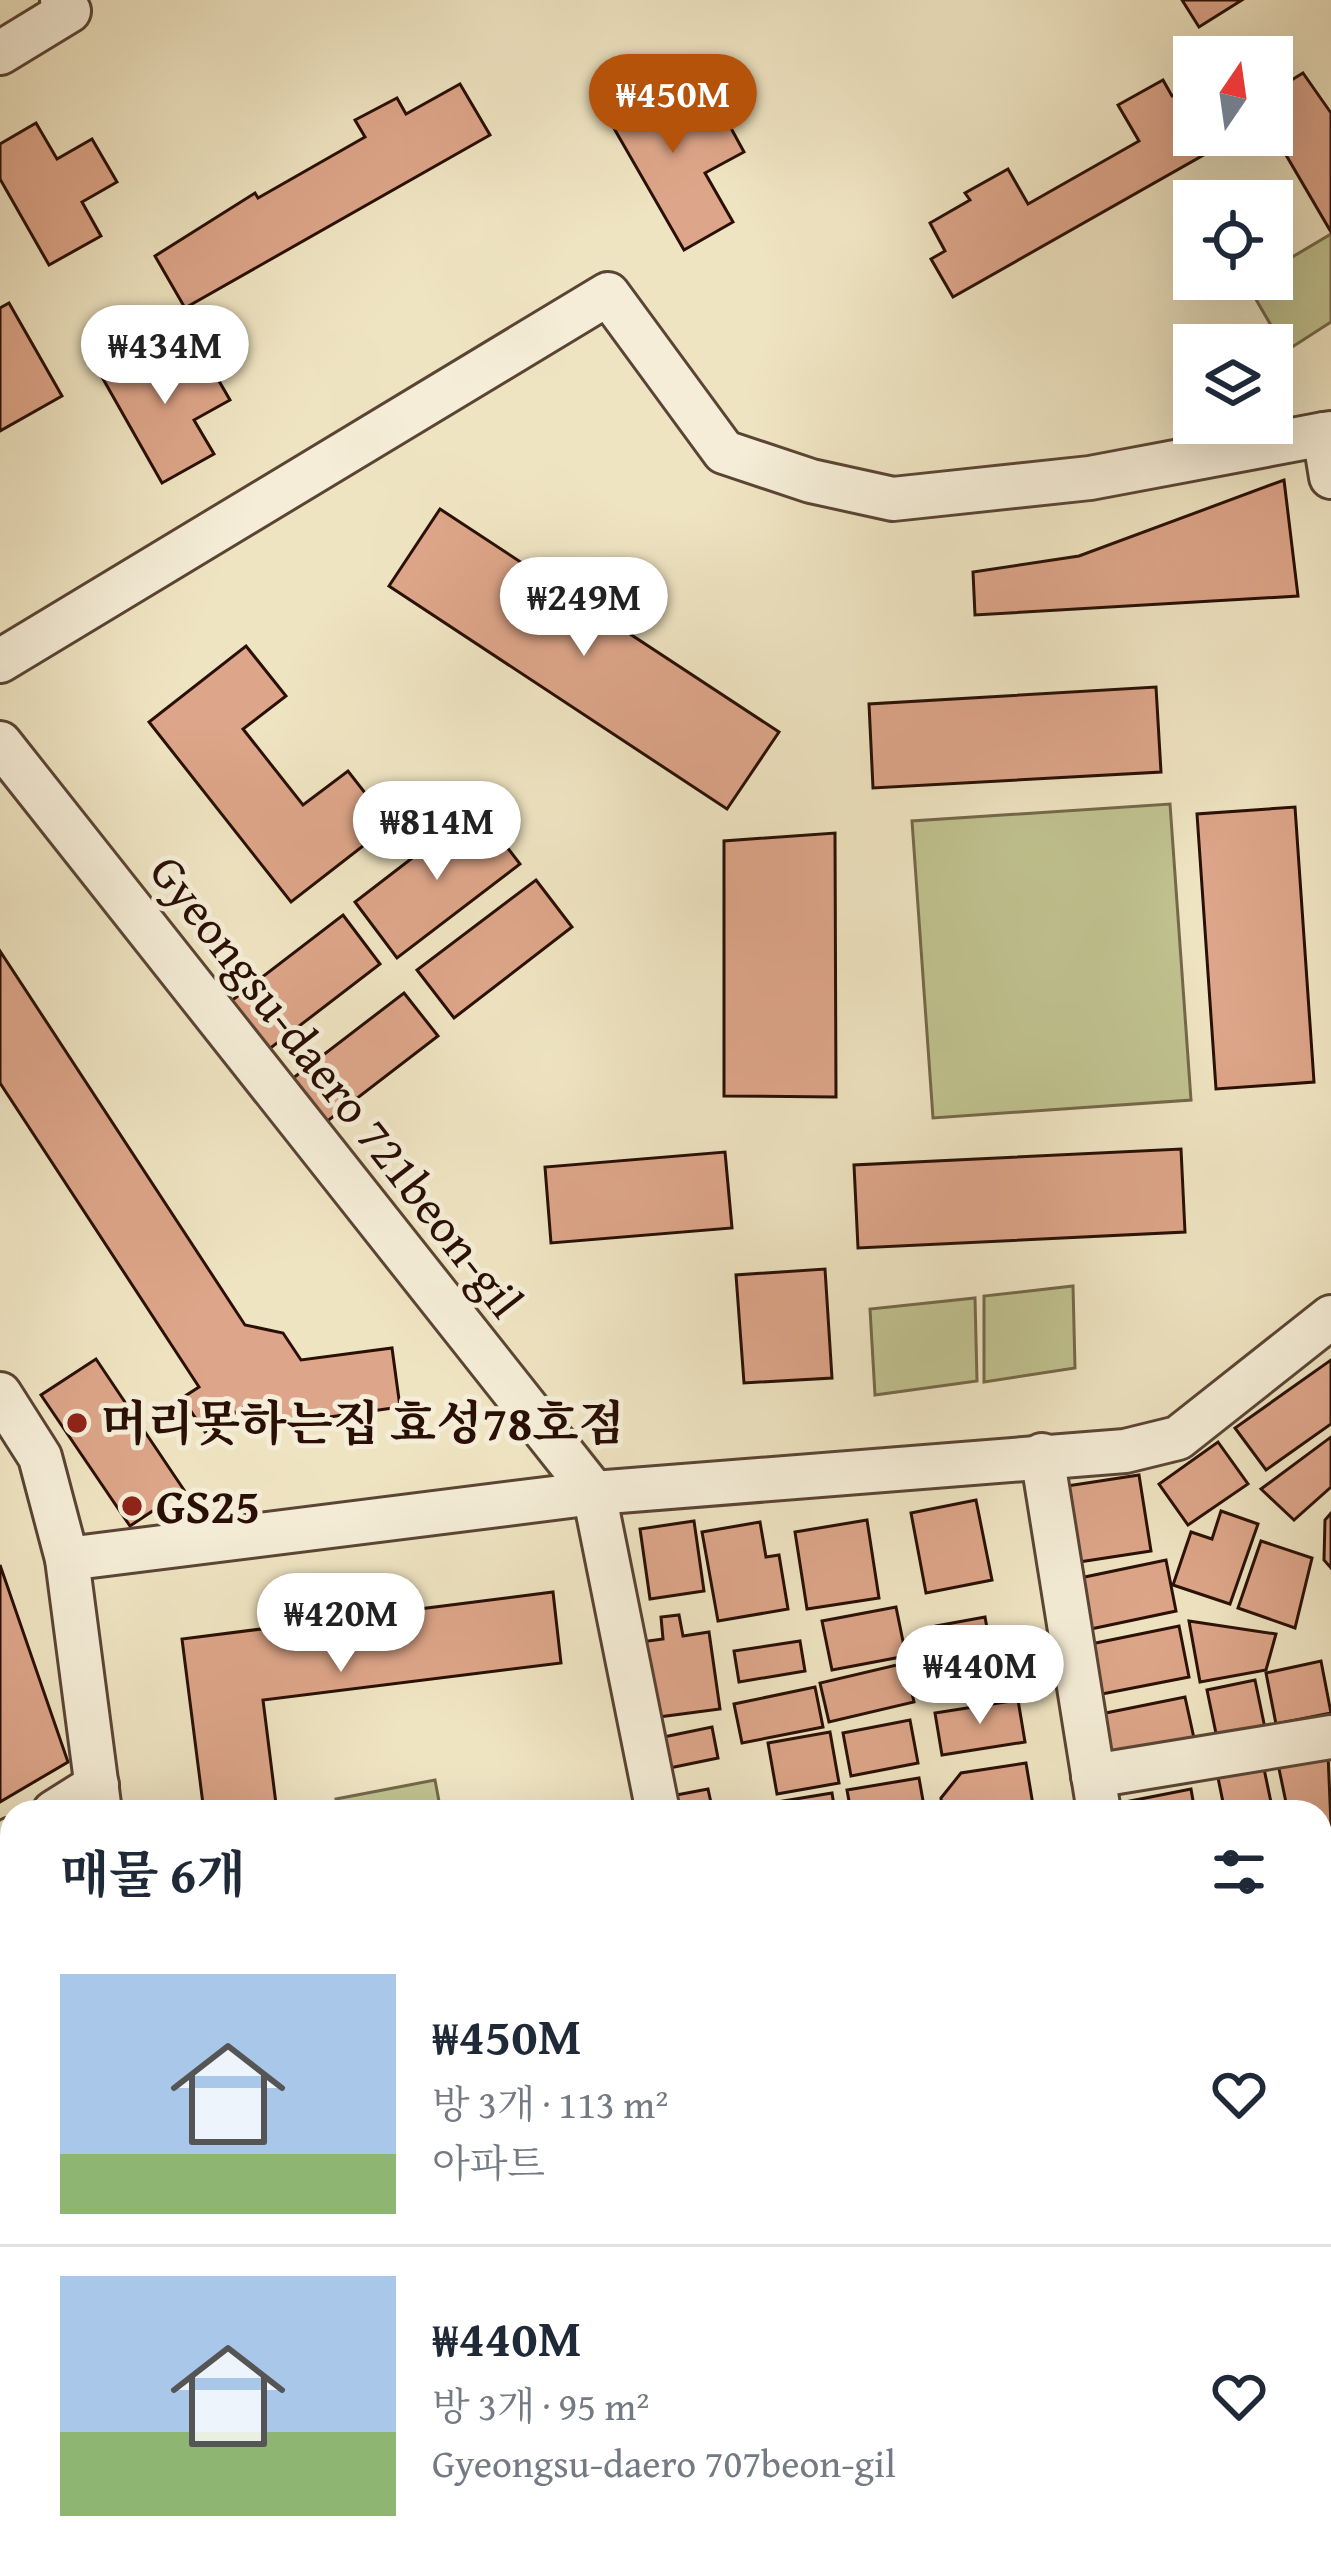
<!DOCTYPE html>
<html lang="ko">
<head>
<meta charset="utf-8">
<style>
  :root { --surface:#fff; --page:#f6f6f7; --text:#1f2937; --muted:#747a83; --line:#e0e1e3; --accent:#b45309 }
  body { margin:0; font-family:"Gentium Book Plus","Noto Serif KR",serif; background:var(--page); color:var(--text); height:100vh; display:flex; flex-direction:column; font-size:45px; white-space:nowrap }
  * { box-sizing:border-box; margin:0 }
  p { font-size:39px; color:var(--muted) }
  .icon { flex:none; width:66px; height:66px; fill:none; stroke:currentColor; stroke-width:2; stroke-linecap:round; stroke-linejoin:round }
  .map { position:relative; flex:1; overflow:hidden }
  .drawer { position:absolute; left:0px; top:1800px; width:1332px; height:771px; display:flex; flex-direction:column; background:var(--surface); border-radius:36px 36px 0 0; box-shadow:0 12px 48px #0002 }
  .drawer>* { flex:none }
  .needle { width:78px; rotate:13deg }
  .buttons { position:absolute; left:1173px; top:36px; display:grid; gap:24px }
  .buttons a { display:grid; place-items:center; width:120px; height:120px; border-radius:0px; background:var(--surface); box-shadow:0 12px 48px #0002; font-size:60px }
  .price { position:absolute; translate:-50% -102px; padding:0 27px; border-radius:42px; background:#fff; color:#222; font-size:39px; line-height:78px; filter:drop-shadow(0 3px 6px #0008) }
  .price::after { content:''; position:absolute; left:50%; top:72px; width:36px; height:27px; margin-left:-18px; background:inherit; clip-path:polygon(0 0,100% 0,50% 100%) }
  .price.on { background:var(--accent); color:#fff }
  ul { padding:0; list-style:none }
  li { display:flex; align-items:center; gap:36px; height:300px; padding:0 60px }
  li+li { border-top:3px solid var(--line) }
  li span { display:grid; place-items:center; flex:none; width:336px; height:240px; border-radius:0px; color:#555 }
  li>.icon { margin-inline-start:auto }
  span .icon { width:144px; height:144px; fill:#fffc; stroke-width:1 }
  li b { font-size:51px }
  h2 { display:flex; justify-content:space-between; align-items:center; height:144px; padding:0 60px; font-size:51px }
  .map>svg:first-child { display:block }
  .green { fill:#c0c28f; stroke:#74684a; stroke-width:3 }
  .building { fill:#dda589; stroke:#290f05; stroke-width:3 }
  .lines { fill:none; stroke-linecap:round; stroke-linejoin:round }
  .minor-casing { stroke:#5a4434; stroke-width:48 }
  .minor { stroke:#f5edd7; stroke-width:42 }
  .poi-dot { fill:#8f2418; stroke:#f5edd7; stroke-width:4.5 }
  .labels { text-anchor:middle; stroke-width:10; stroke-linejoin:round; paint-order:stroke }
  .street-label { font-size:48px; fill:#290f05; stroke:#f5edd7 }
  .poi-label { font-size:48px; font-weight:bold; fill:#290f05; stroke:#f5edd7; text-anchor:start }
</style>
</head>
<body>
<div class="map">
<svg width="1331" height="2570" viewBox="0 0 1331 2570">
  <rect width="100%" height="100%" fill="#efe4c2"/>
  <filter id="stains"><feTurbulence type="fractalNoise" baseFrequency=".00167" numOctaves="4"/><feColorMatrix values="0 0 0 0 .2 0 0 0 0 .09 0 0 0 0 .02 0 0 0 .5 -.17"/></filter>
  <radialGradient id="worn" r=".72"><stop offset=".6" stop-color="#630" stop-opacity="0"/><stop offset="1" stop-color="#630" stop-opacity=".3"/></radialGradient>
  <g class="green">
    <path d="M1331 234V322L1286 351 1247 284 1272 279V269Z"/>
    <path d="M1170 804 1191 1100 933 1118 912 821Z"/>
    <path d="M1073 1286 1075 1368 984 1382V1296Z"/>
    <path d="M975 1298 977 1381 875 1395 870 1309Z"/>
    <path d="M435 1780 441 1812H338L336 1799Z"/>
    <path d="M1331 2336V2570H1182L1180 2559H1320V2338Z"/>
  </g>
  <g class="building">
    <path d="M1182 0H1242L1199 27Z"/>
    <path d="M645 70 680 130 720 108 744 152 705 173 733 222 684 250 596 97Z"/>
    <path d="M1303 73 1331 113V232L1272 131V92Z"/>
    <path d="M1163 80 1172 96 1194 89V135L1237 136 953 297 931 259 945 251 930 223 970 200 965 193 1008 169 1028 204 1139 141 1118 105Z"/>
    <path d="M460 84 490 135 185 308 155 256 255 193 258 198 365 137 355 120 397 98 406 114Z"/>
    <path d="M36 123 57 159 92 139 117 182 82 202 101 236 49 265 0 179V144Z"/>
    <path d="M9 303 62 396 0 431V308Z"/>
    <path d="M149 341 170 377 205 357 230 400 194 420 214 454 162 483 98 370Z"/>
    <path d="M1284 480 1298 596 975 615 973 572 1079 556Z"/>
    <path d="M440 509 779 732 727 809 389 586Z"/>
    <path d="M246 646 286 696 243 729 303 805 348 771 390 825 291 902 149 722Z"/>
    <path d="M1156 687 1161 772 873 788 869 704Z"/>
    <path d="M1295 807 1314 1082 1216 1089 1197 814Z"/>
    <path d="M477 808 520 864 397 958 355 902Z"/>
    <path d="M835 833 836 1097 724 1096V841Z"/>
    <path d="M536 880 572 927 454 1018 417 970Z"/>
    <path d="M343 915 380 964 264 1053 226 1005Z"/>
    <path d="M0 951 245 1325 283 1333 301 1360 392 1348 400 1407 273 1425 270 1404H249L205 1432 182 1398 199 1387 0 1083Z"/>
    <path d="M404 993 438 1036 321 1126 288 1082Z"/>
    <path d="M1181 1149 1185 1232 858 1248 854 1165Z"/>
    <path d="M725 1152 732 1228 551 1243 545 1167Z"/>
    <path d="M825 1269 832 1378 744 1383 736 1275Z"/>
    <path d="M96 1359 184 1490 130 1526 41 1395Z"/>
    <path d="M1331 1360V1424L1266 1470 1235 1428Z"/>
    <path d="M1331 1437V1487L1294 1520 1261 1489Z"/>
    <path d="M1218 1442 1248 1484 1188 1525 1159 1484Z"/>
    <path d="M1139 1475 1151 1551 1079 1562 1067 1486Z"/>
    <path d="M976 1500 992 1580 926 1593 911 1513Z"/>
    <path d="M1221 1511 1258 1524 1230 1604 1173 1585 1191 1532 1212 1539Z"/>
    <path d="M1331 1513V1568L1324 1560 1325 1520Z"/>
    <path d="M867 1520 879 1598 807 1609 795 1532Z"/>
    <path d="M694 1521 704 1591 650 1599 640 1529Z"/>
    <path d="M760 1522 766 1557 779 1555 788 1609 718 1621 702 1532Z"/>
    <path d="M1261 1541 1312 1558 1295 1628 1238 1608Z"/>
    <path d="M1166 1560 1176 1611 1091 1629 1080 1578Z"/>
    <path d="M0 1565 68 1762 0 1802Z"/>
    <path d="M553 1592 561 1663 263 1700 277 1812H204L182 1639Z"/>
    <path d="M896 1607 906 1656 832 1670 822 1621Z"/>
    <path d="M679 1615 683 1636 709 1632 720 1709 651 1718 641 1642 663 1639 661 1617Z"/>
    <path d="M985 1617 998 1690 949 1699 936 1626Z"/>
    <path d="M1189 1621 1276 1634 1266 1670 1200 1682Z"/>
    <path d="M1179 1626 1189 1677 1102 1694 1091 1644Z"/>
    <path d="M800 1641 805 1671 739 1682 734 1651Z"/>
    <path d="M1321 1661 1331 1713 1276 1724 1266 1673Z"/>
    <path d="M905 1663 914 1702 829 1722 820 1683Z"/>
    <path d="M1255 1680 1266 1733 1218 1743 1207 1690Z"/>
    <path d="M815 1687 823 1727 742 1743 734 1704Z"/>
    <path d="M1185 1697 1197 1752 1112 1769 1101 1714Z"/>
    <path d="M1018 1700 1025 1742 942 1755 935 1713Z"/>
    <path d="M910 1720 918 1763 851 1776 843 1733Z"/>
    <path d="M712 1727 718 1758 660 1770 654 1739Z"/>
    <path d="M830 1732 839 1783 777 1794 768 1743Z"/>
    <path d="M1328 1754 1331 1825 1320 1827V1812H1288L1278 1764Z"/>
    <path d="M1262 1759 1273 1812H1225L1216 1768Z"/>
    <path d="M1026 1763 1033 1805 942 1812 941 1798 961 1773Z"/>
    <path d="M919 1778 925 1812H851L847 1790Z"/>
    <path d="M708 1789 713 1812H669L666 1797Z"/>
    <path d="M1191 1789 1195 1812H1117L1115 1804Z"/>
    <path d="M832 1793 835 1812H779L777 1802Z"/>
    <path d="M1331 1849V1912L1320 1914V1851Z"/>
    <path d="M1331 1950V2017L1320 2019V1953Z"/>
    <path d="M12 2140V2245L0 2252V2147Z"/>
    <path d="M1331 2169V2289L1320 2292V2172Z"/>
    <path d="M12 2335V2448L0 2450V2337Z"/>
    <path d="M12 2458V2501L0 2502V2460Z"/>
    <path d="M12 2529V2559H152L153 2570H0V2531Z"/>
    <path d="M379 2559H474L475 2570H381Z"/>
    <path d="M691 2559H842L789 2570H694Z"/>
    <path d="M912 2559H1030L1032 2570H899L897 2562Z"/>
    <path d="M1080 2559H1158L1160 2570H1081Z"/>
  </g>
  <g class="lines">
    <defs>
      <g id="minor">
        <path d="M0 53 69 11 62 0"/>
        <path d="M1331 433 1324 434 1331 477"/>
        <path d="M0 661 608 294 724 452 811 481 893 499 1090 478 1324 434"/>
        <path d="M0 743 594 1493 658 1812"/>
        <path d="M0 1394 40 1457 67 1559 100 1812"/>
        <path d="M1042 1455 1099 1812"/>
        <path d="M67 1559 594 1493 1125 1451 1178 1438 1331 1317"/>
        <path d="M1093 1776 1331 1737"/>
        <path d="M54 1812 97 1785"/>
        <path d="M0 1846 12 1839"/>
        <path d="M1320 2056 1331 2054"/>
        <path d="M1320 2148 1331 2146"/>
        <path d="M196 2559 198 2570"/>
        <path d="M1037 2559 1039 2570"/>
      </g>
    </defs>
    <use href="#minor" class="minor-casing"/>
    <use href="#minor" class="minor"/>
  </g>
  <g class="poi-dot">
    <circle cx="77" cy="1423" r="12"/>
    <circle cx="132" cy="1506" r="12"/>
  </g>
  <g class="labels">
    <g class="street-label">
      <text transform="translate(337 1086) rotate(52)" y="17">Gyeongsu-daero 721beon-gil</text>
    </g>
    <g class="poi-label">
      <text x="101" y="1440">머리못하는집 효성78호점</text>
      <text x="156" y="1523">GS25</text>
    </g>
  </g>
  <rect width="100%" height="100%" filter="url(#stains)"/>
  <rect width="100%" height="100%" fill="url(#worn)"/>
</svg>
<div class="buttons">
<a><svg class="needle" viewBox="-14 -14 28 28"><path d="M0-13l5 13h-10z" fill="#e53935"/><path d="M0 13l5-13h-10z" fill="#747a83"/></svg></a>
<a><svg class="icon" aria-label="locate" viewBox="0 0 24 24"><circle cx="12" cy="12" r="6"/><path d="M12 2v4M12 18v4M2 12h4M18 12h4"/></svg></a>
<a><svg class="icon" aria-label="layers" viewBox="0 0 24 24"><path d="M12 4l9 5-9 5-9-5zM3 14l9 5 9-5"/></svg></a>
</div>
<b class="price on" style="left:673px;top:156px">₩450M</b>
<b class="price" style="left:165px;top:407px">₩434M</b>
<b class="price" style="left:584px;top:659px">₩249M</b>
<b class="price" style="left:437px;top:883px">₩814M</b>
<b class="price" style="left:341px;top:1675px">₩420M</b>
<b class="price" style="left:980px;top:1727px">₩440M</b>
<section class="drawer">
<h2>매물 6개<svg class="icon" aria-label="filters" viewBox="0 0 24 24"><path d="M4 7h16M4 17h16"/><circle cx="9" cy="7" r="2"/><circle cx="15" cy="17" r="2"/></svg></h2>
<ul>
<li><span style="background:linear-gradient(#a9c7e8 75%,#8fb573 0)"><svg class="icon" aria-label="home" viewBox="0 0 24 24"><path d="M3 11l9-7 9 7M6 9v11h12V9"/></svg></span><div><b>₩450M</b><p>방 3개 · 113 m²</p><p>아파트</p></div><svg class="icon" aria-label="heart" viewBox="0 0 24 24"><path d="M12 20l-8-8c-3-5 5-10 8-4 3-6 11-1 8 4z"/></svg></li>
<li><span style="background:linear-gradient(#a9c7e8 65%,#8fb573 0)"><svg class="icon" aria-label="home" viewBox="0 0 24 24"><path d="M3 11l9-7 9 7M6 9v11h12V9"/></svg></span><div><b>₩440M</b><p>방 3개 · 95 m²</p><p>Gyeongsu-daero 707beon-gil</p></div><svg class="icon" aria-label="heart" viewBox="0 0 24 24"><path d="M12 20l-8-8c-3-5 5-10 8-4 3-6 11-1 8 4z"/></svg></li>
</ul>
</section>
</div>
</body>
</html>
